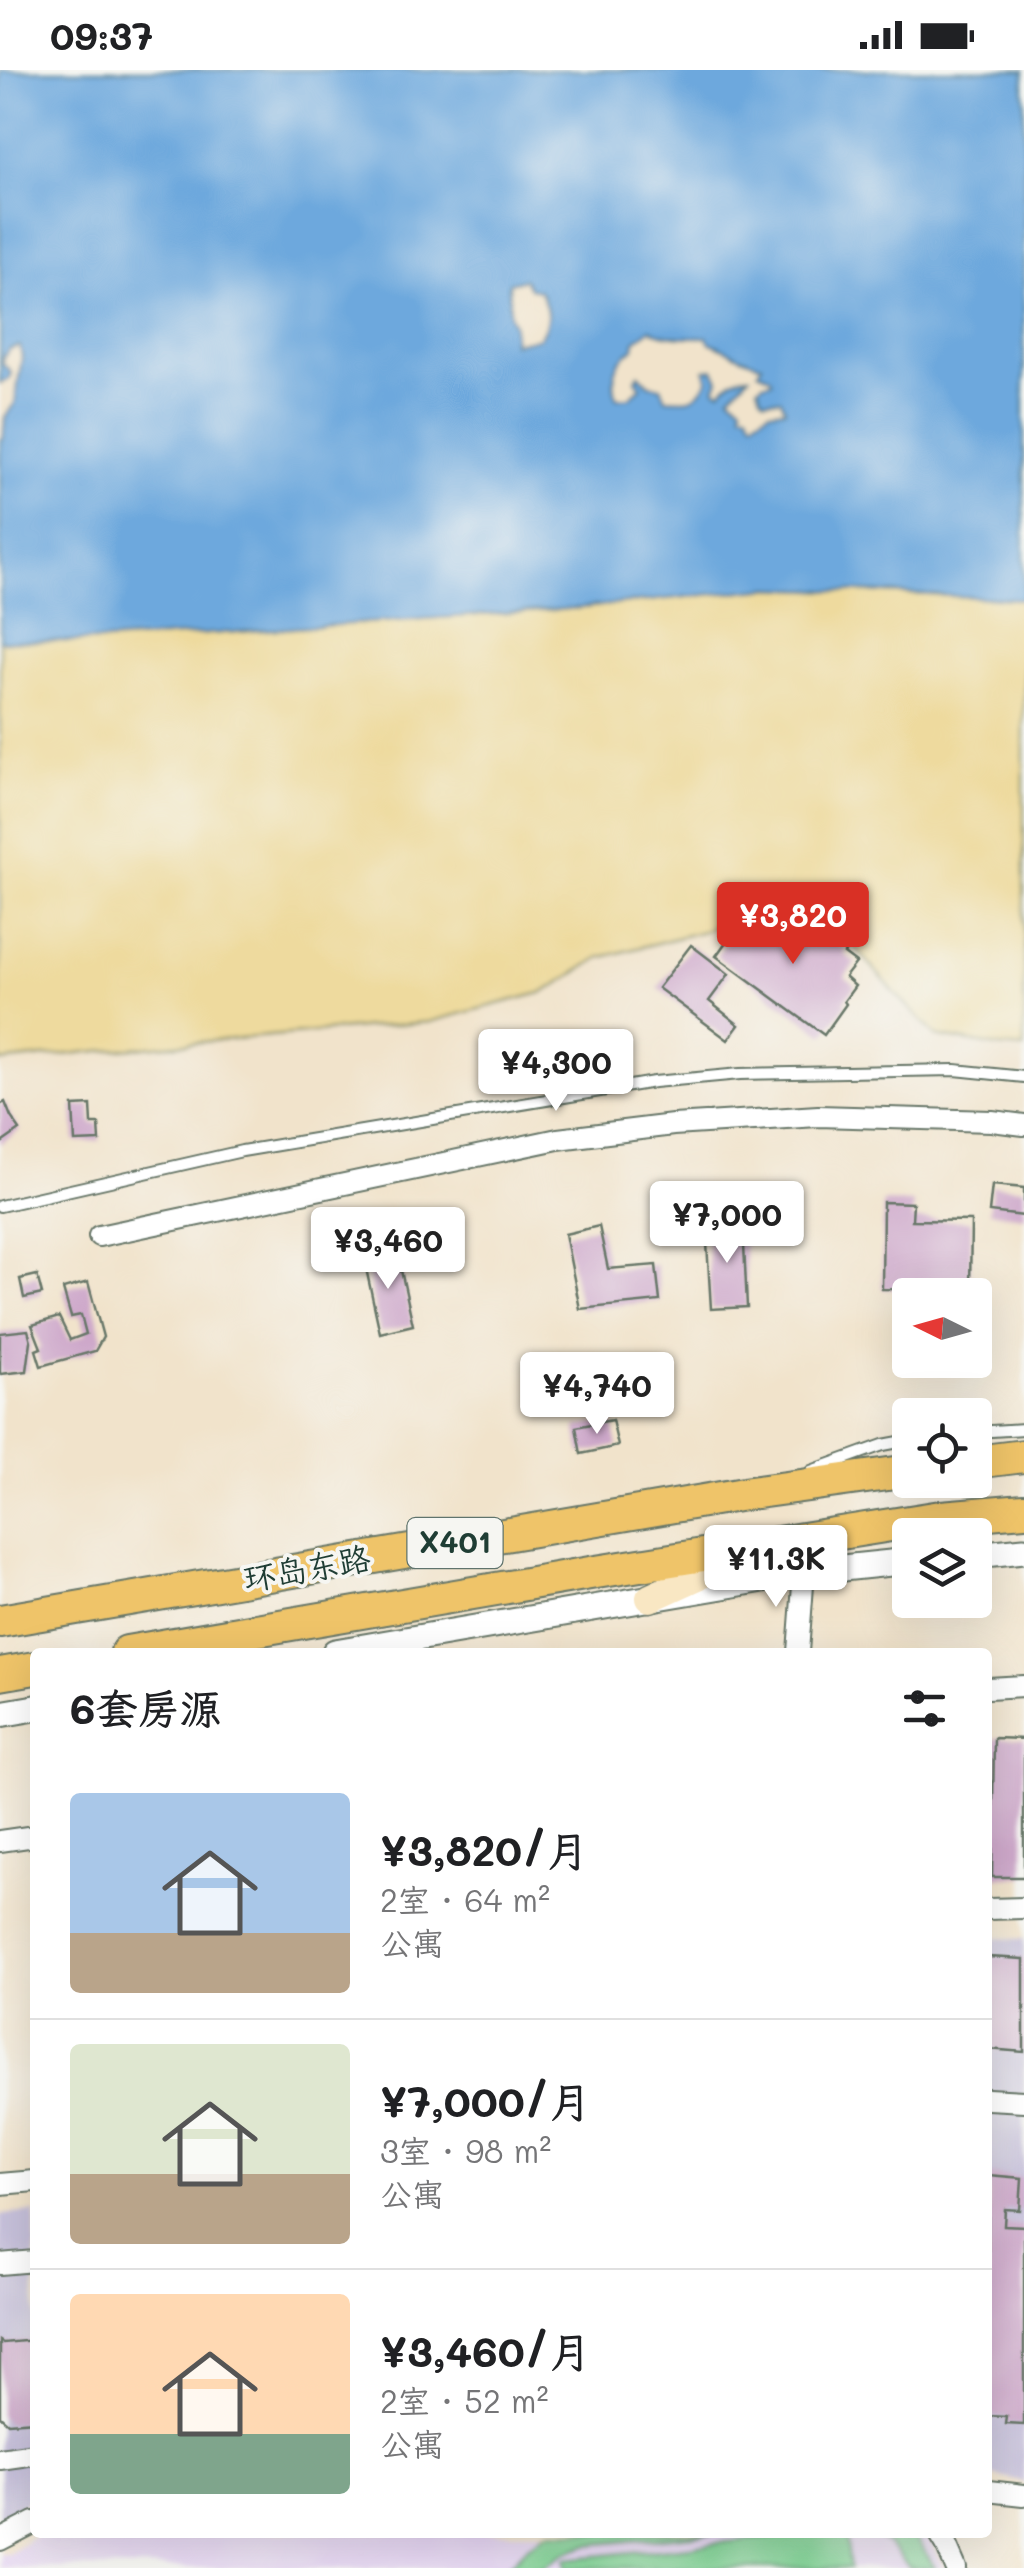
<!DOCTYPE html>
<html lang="zh">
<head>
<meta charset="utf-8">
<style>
  :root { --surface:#fff; --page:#f2f2f2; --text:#202124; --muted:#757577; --line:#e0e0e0; --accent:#d93025 }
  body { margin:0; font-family:Mali,"LXGW WenKai TC",sans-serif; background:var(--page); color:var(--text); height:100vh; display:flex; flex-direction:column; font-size:38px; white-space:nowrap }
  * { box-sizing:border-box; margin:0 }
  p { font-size:32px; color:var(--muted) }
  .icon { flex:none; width:55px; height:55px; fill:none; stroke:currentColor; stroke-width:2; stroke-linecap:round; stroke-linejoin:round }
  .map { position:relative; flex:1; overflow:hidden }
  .sheet { position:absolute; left:30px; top:1578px; width:962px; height:890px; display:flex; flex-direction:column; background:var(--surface); border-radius:10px; box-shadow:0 10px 40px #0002 }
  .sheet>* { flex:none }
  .needle { width:65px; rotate:275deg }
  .tools { position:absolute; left:892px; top:1208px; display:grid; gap:20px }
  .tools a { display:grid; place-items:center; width:100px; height:100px; border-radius:10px; background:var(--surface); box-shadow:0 10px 40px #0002; font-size:50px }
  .price { position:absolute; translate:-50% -85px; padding:0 22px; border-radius:10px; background:#fff; color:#222; font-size:32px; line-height:65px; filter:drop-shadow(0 2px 5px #0008) }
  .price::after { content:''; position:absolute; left:50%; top:60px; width:30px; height:22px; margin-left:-15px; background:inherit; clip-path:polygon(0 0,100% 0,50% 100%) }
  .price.current { background:var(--accent); color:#fff }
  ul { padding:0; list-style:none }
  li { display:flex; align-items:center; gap:30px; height:250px; padding:0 40px }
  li+li { border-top:2px solid var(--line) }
  li span { display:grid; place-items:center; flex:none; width:280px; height:200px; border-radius:10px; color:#555 }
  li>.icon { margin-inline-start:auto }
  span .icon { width:120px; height:120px; fill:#fffc; stroke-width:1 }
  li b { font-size:42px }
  h2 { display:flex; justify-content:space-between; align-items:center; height:120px; padding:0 40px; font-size:42px }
  .status { display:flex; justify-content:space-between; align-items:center; height:70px; padding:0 50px; background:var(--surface); direction:ltr }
  .status svg { height:28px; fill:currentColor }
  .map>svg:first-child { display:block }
  .built { fill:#e4d3f2 }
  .industrial { fill:#c6c0da }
  .green { fill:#7ed193; stroke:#4e8764; stroke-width:2.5 }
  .sand { fill:#eeda9e; stroke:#868c69; stroke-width:2.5 }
  .water { fill:#6da8dd; stroke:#467288; stroke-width:2.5; fill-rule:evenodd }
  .building { fill:#cea8ca }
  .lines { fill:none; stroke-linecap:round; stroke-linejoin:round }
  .service-casing { stroke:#687769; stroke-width:14 }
  .minor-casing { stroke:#687769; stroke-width:24 }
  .tertiary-casing { stroke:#687769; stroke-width:29 }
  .secondary-casing { stroke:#687769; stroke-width:31 }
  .primary-casing { stroke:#687769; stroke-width:36 }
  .service { stroke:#fff; stroke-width:10 }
  .minor { stroke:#fff; stroke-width:20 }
  .tertiary { stroke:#fff; stroke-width:25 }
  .secondary { stroke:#f9e7c3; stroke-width:28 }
  .primary { stroke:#efc469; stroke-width:32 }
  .labels { text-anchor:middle; stroke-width:8; stroke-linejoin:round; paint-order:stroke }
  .shield { fill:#f6f6f2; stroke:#60746d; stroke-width:2.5 }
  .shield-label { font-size:30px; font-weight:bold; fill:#1f3d34 }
  .street-label { font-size:32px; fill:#1f3d34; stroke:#f6f6f2 }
</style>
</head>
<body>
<div class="status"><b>09:37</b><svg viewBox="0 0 49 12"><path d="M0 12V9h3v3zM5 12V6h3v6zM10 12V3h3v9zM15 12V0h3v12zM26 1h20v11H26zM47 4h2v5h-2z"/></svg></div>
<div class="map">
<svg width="1024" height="2498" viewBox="0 0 1024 2498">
  <rect width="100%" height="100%" fill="#f6f6f2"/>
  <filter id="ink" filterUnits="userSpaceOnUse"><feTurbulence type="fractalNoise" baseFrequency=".01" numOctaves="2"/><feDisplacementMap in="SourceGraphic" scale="20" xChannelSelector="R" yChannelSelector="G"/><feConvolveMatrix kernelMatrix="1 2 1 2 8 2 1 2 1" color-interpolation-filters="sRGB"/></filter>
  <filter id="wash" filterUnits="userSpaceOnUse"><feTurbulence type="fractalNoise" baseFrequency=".0048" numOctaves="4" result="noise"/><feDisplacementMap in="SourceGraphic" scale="40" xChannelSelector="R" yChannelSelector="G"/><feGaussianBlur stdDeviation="2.25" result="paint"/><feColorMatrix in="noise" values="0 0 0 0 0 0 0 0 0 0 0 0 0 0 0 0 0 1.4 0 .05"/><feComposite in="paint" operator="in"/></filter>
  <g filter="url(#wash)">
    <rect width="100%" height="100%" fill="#f1e3cb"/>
    <path class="built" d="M41 2462H926L944 2498H0V2483H8Z"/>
    <g class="industrial">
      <path d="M988 1868 1024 1869V2413L988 2404Z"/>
      <path d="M35 2142V2426L0 2450V2145Z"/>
    </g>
    <g class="green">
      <path d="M548 2462H713V2463L586 2475 564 2483 542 2498H507L529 2475Z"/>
      <path d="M846 2463 850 2498H566L565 2489 813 2463Z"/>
      <path d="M870 2463H909L919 2472 935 2498H910L887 2473Z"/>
    </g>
    <path class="sand" d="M770 518 1024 529V979L998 977 936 966 895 923 818 835 744 841 703 861 599 888 545 922 429 952 88 982 0 992V571H105L580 538Z"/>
    <path class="water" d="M0 0H1024V529L770 518 580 538 105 571H0V369H3L5 347 15 333 22 288 20 276 10 279 3 287V294L11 302 9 309 0 313ZM524 209 529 218 539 220C549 238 551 251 539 268L513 273 514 255 510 245 509 213ZM650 259C663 268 691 267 707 267L709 272C724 278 748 292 762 294L758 301 770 306 772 311 763 313 758 317 761 326 765 330 781 329 785 339 769 341 753 351 748 342H742V335L730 326 749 306C735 306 731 311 721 321L715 319 719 310 714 299 705 300 708 310C697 331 688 330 666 328L661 317 650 315 639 304 636 309 641 317 630 327 617 328C610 306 615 292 634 278L635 271Z"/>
    <g id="blocks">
      <g class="building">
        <path d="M756 844 777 859 786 847 798 849 847 880 844 884 856 893 845 907 855 916 844 931 846 934 824 965 716 886 741 851 751 849Z"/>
        <path d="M691 875 729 904 709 931 739 955 728 970 658 918Z"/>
        <path d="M5 1032 11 1047 20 1060 0 1074V1035Z"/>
        <path d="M91 1035 92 1054H99L100 1071 75 1072 73 1036Z"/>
        <path d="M992 1115 1024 1118V1146L989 1142Z"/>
        <path d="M883 1132 913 1133 912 1150 971 1151 970 1220 882 1219Z"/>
        <path d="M743 1154 747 1237 711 1239 706 1156Z"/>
        <path d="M599 1156 608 1199 656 1195 660 1231 580 1239 565 1164Z"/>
        <path d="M397 1182 413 1255 380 1263 364 1189Z"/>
        <path d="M37 1205 42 1224 24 1228 20 1209Z"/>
        <path d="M88 1212 103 1267 95 1281 41 1296 36 1280 41 1278 32 1255 59 1247 70 1270 86 1264 81 1245 71 1247 63 1219Z"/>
        <path d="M28 1260 31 1271 27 1301 0 1304V1263Z"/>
        <path d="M612 1350 618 1376 581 1384 576 1357Z"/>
        <path d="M994 1668 1024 1669V1807H992Z"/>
        <path d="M988 1887 1024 1889V1982L988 1979Z"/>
        <path d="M988 2105 1022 2108 1020 2140 1005 2139 1004 2155 1024 2156V2355L1006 2354 1007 2347 988 2346Z"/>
        <path d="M35 2270V2351L8 2353 0 2346V2271L3 2273Z"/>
      </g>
    </g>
  </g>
  <g filter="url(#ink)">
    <use href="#blocks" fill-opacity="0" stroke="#687769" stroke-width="2.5"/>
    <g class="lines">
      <defs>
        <g id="service">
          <path d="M0 1136 242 1081 654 1012 740 1004 955 1000 1024 1007"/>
          <path d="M975 1362 1024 1359"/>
          <path d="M811 1401 883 1375 910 1370"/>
        </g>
        <g id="minor">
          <path d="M99 1166 558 1069 673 1055 818 1046 992 1051 1024 1055"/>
          <path d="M798 1582 804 1502"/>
          <path d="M988 1618 1024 1616"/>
          <path d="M0 1771 35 1766"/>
          <path d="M988 1839 1024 1838"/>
          <path d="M988 2029 1024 2031"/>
          <path d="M0 2114 35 2111"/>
          <path d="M0 2194 35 2191"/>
          <path d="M0 2389 35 2384"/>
          <path d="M988 2421 1024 2425"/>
          <path d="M938 2462 946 2475 956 2498"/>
          <path d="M0 2470 35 2452"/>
        </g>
        <g id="tertiary">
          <path d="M975 1485 1024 1480"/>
          <path d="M335 1582 804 1502 910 1491"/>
          <path d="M0 1644 35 1638"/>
        </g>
        <path id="secondary" d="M650 1528 744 1485"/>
        <g id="primary">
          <path d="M975 1392 1024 1386"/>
          <path d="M0 1551 750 1423 910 1401"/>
          <path d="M127 1582 596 1502 941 1447 1024 1440"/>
          <path d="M0 1604 35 1598"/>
        </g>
      </defs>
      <use href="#service" class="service-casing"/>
      <use href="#minor" class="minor-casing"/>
      <use href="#tertiary" class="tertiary-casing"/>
      <use href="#secondary" class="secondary-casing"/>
      <use href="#primary" class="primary-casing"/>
      <use href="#service" class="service"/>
      <use href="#minor" class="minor"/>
      <use href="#tertiary" class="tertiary"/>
      <use href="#secondary" class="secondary"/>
      <use href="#primary" class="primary"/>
    </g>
  </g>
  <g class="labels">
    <rect class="shield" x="407.5" y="1448" width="95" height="50" rx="8"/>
    <g class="shield-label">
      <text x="455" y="1483">X401</text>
    </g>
    <g class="street-label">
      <text transform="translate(307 1499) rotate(-10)" y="11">环岛东路</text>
    </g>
  </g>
</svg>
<div class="tools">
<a><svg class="needle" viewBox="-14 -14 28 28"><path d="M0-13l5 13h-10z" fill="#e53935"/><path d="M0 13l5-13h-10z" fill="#757577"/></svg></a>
<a><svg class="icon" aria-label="locate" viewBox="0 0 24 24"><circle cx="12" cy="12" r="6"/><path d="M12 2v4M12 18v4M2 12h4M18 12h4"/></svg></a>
<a><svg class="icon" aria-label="layers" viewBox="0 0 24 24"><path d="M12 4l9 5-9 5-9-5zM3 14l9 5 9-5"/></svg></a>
</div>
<b class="price current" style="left:793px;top:897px">¥3,820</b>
<b class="price" style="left:556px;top:1044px">¥4,300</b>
<b class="price" style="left:727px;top:1196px">¥7,000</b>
<b class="price" style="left:388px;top:1222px">¥3,460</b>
<b class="price" style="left:597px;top:1367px">¥4,740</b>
<b class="price" style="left:776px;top:1540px">¥11.3K</b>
<section class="sheet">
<h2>6套房源<svg class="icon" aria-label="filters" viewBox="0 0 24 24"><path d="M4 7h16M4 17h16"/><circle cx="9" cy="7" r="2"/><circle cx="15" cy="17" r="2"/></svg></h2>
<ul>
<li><span style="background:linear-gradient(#a9c7e8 70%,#b9a48a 0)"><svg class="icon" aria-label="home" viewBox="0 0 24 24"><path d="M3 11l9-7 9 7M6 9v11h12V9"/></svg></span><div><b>¥3,820/月</b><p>2室 · 64 m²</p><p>公寓</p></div></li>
<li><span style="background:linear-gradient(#dfe7d0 65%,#b9a48a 0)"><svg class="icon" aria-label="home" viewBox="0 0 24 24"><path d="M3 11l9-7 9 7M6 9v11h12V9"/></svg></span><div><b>¥7,000/月</b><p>3室 · 98 m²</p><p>公寓</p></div></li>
<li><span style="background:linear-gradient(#ffd9b3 70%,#7fa58c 0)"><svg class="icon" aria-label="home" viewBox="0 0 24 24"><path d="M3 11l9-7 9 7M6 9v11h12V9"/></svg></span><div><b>¥3,460/月</b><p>2室 · 52 m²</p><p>公寓</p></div></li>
</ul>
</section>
</div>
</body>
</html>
